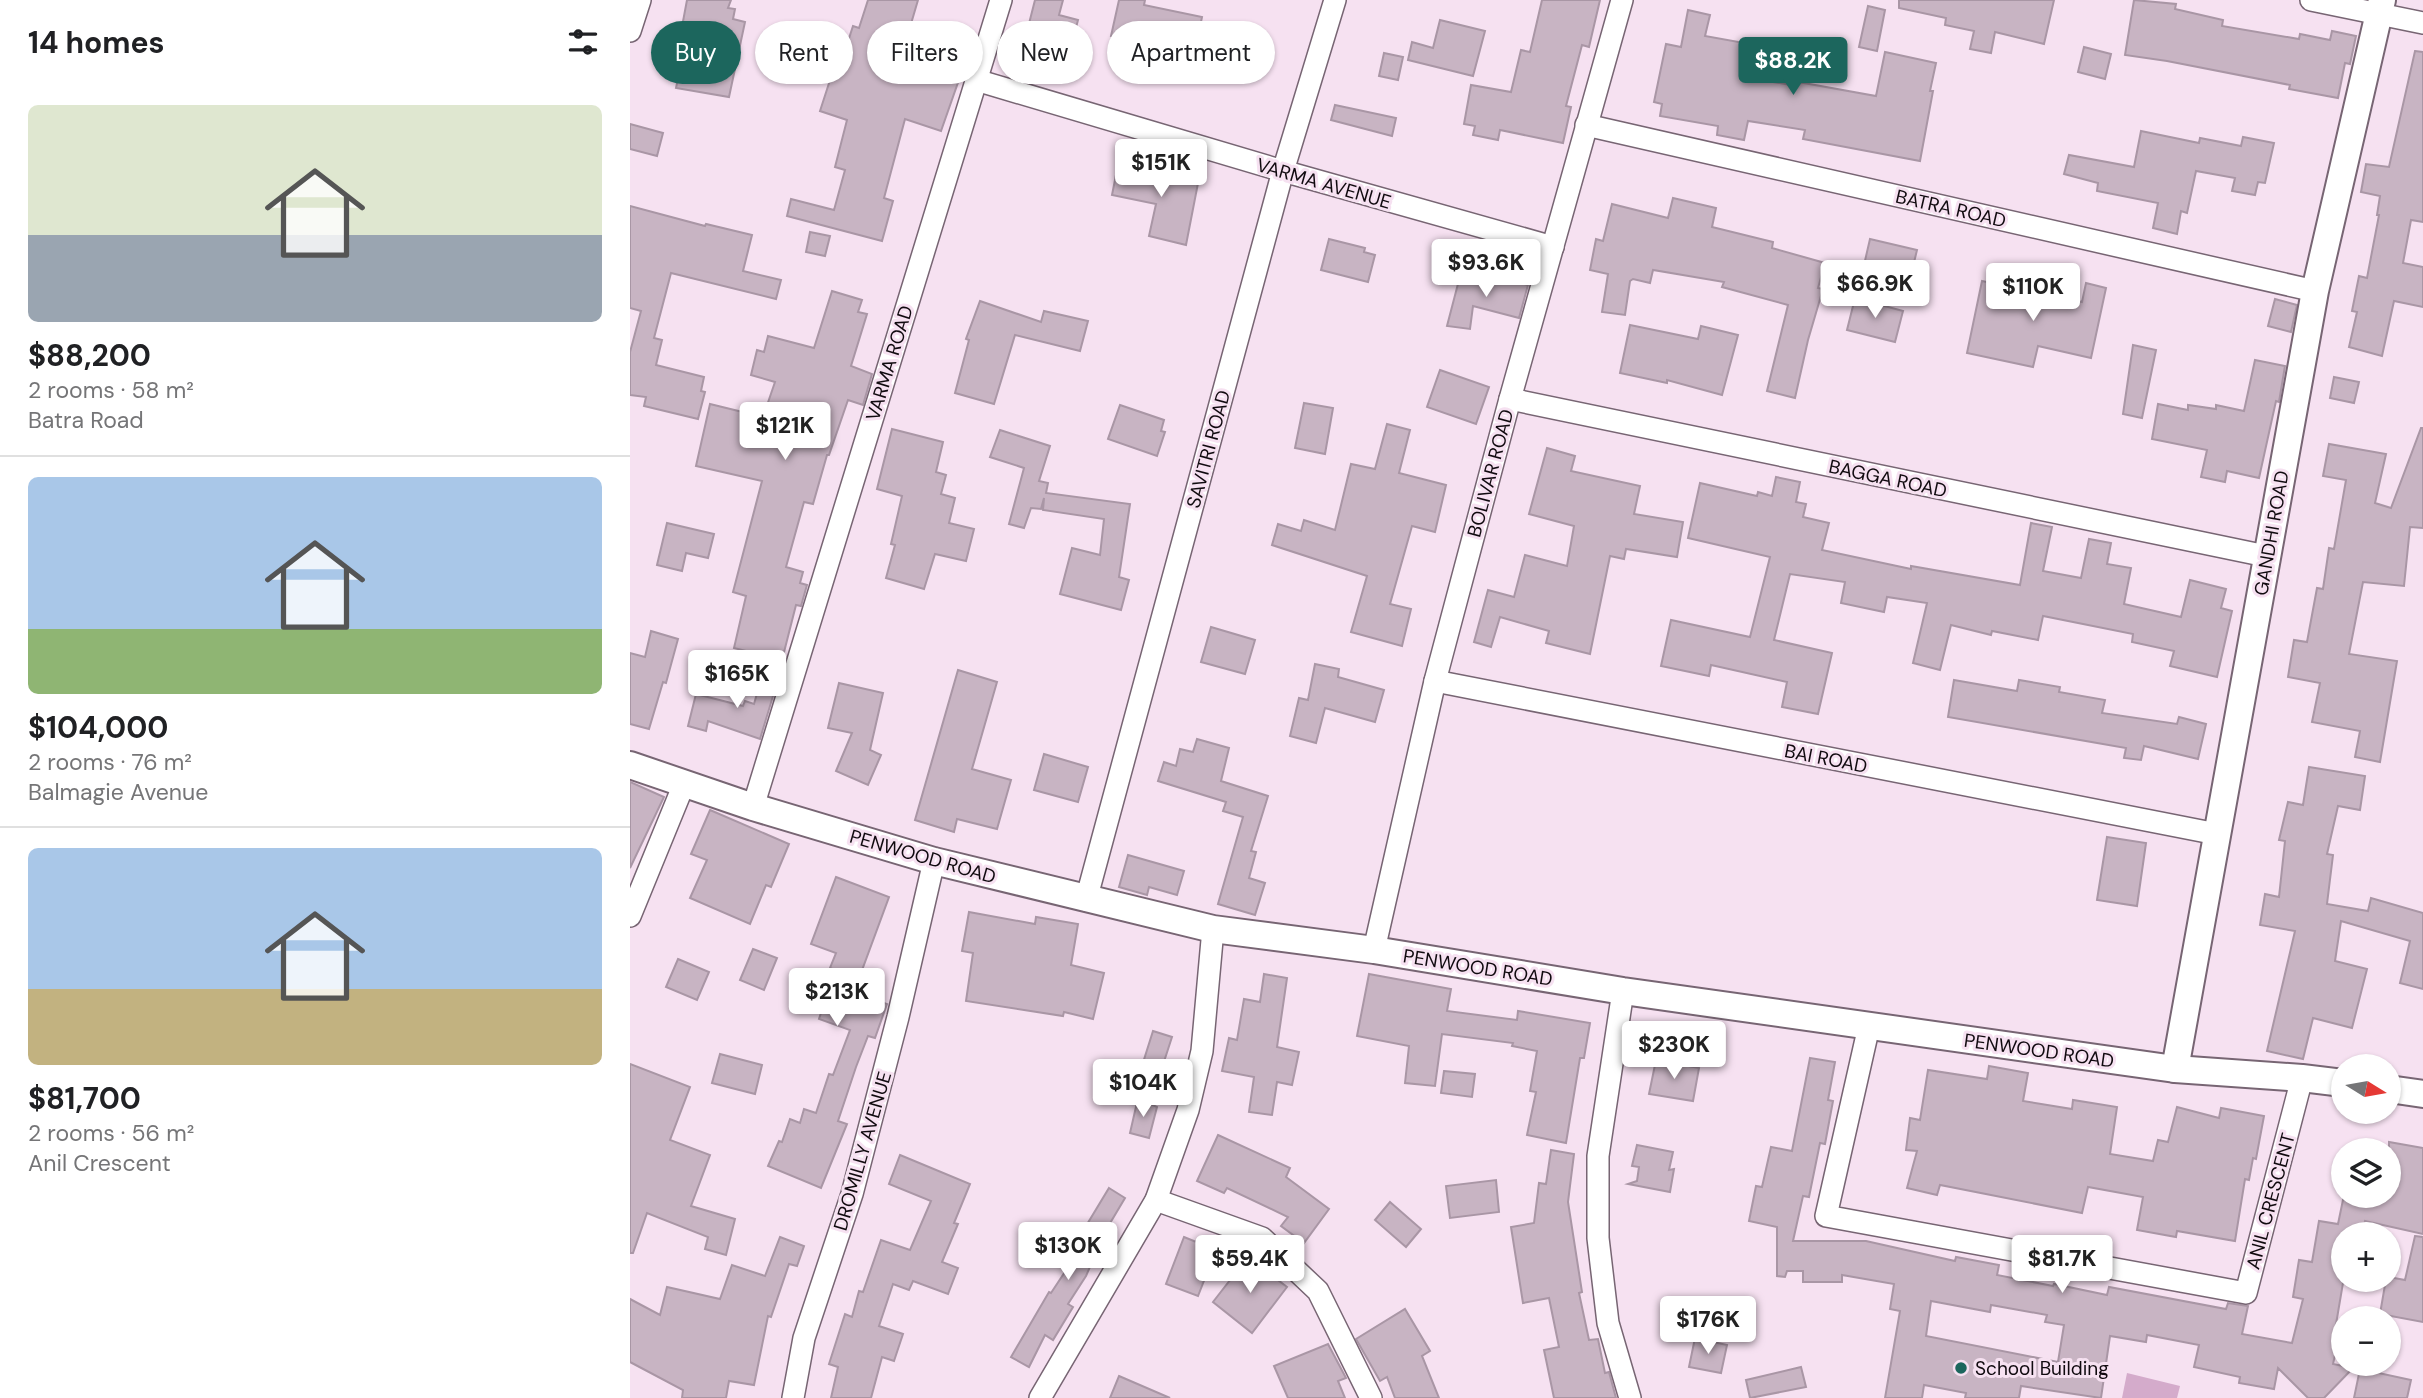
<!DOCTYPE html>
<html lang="en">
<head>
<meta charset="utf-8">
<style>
  :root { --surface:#fff; --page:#f2f2f2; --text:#202124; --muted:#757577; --line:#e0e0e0; --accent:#1c665d }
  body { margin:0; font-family:"DM Sans",sans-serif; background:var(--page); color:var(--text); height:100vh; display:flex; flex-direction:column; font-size:26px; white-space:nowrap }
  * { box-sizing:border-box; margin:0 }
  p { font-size:23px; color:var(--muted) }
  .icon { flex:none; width:38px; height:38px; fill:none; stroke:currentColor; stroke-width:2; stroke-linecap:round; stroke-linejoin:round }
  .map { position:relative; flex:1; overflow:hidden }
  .side { display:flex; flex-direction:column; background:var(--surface); width:630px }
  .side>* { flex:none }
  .banner { position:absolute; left:21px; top:21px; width:665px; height:63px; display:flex; gap:14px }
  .needle { width:46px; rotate:101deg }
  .buttons { position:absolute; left:1701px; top:1054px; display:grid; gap:14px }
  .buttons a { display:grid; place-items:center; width:70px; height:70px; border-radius:50%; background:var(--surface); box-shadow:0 2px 5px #0004; font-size:35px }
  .price { position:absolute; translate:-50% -60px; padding:0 16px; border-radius:7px; background:#fff; color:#222; font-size:23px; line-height:46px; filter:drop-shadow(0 2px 4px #0008) }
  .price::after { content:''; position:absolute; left:50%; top:42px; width:21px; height:16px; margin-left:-10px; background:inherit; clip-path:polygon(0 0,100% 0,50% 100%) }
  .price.current { background:var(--accent); color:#fff }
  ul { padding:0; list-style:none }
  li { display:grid; align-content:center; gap:14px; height:371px; padding:0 28px }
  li+li { border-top:2px solid var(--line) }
  li span { display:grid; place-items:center; height:217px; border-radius:10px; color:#555 }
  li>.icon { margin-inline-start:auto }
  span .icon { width:126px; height:126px; fill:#fffc; stroke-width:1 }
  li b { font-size:30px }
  h2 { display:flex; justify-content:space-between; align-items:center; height:84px; padding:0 28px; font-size:30px }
  .chip { padding:0 24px; border-radius:32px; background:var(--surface); box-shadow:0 2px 5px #0004; font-size:24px; line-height:63px }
  .chip.current { background:var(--accent); color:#fff }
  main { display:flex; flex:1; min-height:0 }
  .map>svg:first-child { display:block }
  .green { fill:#d4abcb }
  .building { fill:#c8b4c3; stroke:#a996a5; stroke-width:2; fill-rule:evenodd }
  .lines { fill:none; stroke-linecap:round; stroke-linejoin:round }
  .minor-casing { stroke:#776573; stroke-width:24 }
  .tertiary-casing { stroke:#776573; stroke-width:30 }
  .minor { stroke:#fff; stroke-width:21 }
  .tertiary { stroke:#fff; stroke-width:26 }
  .poi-dot { fill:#1c665d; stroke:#f6e1f1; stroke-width:2.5 }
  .labels { text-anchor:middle; stroke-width:6; stroke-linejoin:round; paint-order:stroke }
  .street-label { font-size:19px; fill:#100a0f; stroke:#f6e1f1 }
  .poi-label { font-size:19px; fill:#100a0f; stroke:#f6e1f1; text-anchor:start }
</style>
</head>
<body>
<main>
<section class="side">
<h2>14 homes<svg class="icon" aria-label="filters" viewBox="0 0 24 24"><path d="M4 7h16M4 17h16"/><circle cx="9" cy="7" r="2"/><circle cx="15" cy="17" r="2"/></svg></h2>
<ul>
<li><span style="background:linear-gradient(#dfe7d0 60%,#9aa5b1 0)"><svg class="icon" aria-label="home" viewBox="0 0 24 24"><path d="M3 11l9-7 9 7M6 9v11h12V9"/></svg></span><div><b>$88,200</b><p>2 rooms · 58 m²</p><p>Batra Road</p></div></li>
<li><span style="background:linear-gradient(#a9c7e8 70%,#8fb573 0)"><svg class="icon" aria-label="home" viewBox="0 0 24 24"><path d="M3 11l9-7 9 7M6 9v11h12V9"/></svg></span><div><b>$104,000</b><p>2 rooms · 76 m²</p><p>Balmagie Avenue</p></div></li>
<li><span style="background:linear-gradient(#a9c7e8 65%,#c2b280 0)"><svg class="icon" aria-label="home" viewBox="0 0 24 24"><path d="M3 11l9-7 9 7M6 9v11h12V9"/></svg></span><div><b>$81,700</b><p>2 rooms · 56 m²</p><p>Anil Crescent</p></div></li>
</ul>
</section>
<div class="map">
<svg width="1793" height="1398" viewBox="0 0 1793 1398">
  <rect width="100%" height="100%" fill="#f6e1f1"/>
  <path class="green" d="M1497 1373 1550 1386 1547 1398H1492Z"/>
  <g class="building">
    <path d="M57 0H101L98 8 105 9 103 19 115 22 99 97 46 88 54 50 48 48Z"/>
    <path d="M238 0H288L273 51 332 71 311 131 275 119 254 198 263 201 252 241 157 216 161 199 204 210 215 170 205 167 217 120 190 111 202 74 207 75 223 26 229 28Z"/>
    <path d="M405 0H433L429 15 448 20 433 78 388 67Z"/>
    <path d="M489 0H515L514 5 572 17 565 51 557 50 555 61 549 60 547 71 527 67 531 47 481 36Z"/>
    <path d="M912 0H970L959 47 952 45 936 106 941 107 933 143 870 130 868 140 843 135 845 126 834 124 841 85 881 92 891 50 900 52Z"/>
    <path d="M1269 0H1424L1414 44 1365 32 1361 53 1340 49 1344 31 1315 25 1316 18 1269 8Z"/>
    <path d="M1504 0 1546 4 1545 9 1593 20 1592 26 1669 39 1670 34 1700 40 1702 31 1726 36 1720 64 1715 63 1708 98 1659 89 1660 85 1537 61 1495 55Z"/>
    <path d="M1238 6 1255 10 1247 51 1229 47Z"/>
    <path d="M1058 10 1080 15 1075 36 1131 46 1125 79 1167 86 1168 82 1246 96 1255 52 1306 63 1300 91H1303L1290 161 1173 139 1175 130 1118 121 1114 140 1087 135 1088 126 1030 116 1032 104 1024 102 1036 44 1051 47Z"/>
    <path d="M810 20 855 31 843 76 778 60 782 42 803 48Z"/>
    <path d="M1454 47 1481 54 1475 79 1448 72Z"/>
    <path d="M1785 51 1793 52V222L1781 220 1773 263 1793 267V307L1764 301 1752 356 1719 347 1727 312 1722 311 1729 276 1737 278 1749 215H1747L1750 196 1731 192 1736 164 1759 167Z"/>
    <path d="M754 53 773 57 768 80 749 76Z"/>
    <path d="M705 105 766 118 762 136 701 120Z"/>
    <path d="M0 124 33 133 27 156 0 149Z"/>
    <path d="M1511 131 1569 143 1570 138 1611 146 1613 137 1644 143 1635 183 1628 182 1625 195 1602 191 1605 178 1566 171 1557 213 1551 211 1547 234 1523 228 1528 203 1467 191 1468 183 1434 174 1439 155 1504 167Z"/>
    <path d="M488 165 533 174 534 170 569 178 556 245 519 236 526 204 482 195Z"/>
    <path d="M1043 198 1086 208 1082 227 1143 242 1142 248 1195 263 1188 288 1193 289 1178 340 1165 398 1137 391 1158 305 1092 287 1094 282 1023 270 1020 283 1003 279 1000 281 995 315 972 312 978 274 960 270 966 239 973 241 982 204 1038 218Z"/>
    <path d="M0 206 75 226 76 224 122 235 113 271 151 280 146 299 41 273 24 338 32 340 26 365 74 377 71 391 75 392 68 419 14 406 16 397 0 395V352L11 311 0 308Z"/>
    <path d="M180 232 200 236 195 256 176 252Z"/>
    <path d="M699 239 735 248 734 252 745 255 738 282 691 270Z"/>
    <path d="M1240 239 1287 250 1280 279 1234 265Z"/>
    <path d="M843 276 862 281 863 276 898 285 889 318 843 306 840 329 817 326 829 280 842 283Z"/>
    <path d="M1352 281 1452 302 1456 283 1476 288 1461 358 1408 346 1403 367 1337 353Z"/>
    <path d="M202 291 232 300 228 312 237 314 221 366 242 374 233 405 218 400 199 455H197L183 504 174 502 156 567 173 572 170 583 177 585 171 606 166 605 152 660 104 648 116 596 103 592 132 481 66 466 80 404 133 417 145 382 121 375 127 350 134 352 138 336 184 348Z"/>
    <path d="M1225 298 1273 311 1265 342 1217 330Z"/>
    <path d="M1645 299 1667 305 1661 332 1638 326Z"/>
    <path d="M350 301 411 322 414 311 458 321 450 351 385 335 364 404 325 393 339 340 336 339Z"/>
    <path d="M1000 325 1068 339 1071 326 1108 335 1092 395 1037 380V383L990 373Z"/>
    <path d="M1503 345 1526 350 1512 418 1493 414Z"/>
    <path d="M1625 360 1655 366 1649 402 1646 401 1629 478 1597 471 1595 482 1571 477 1577 450 1522 439 1528 404 1558 410V405L1586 409V405L1614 411Z"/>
    <path d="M810 370 859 387 846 424 797 407Z"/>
    <path d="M1704 377 1729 382 1724 403 1700 398Z"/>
    <path d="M674 403 703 408 695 454 665 448Z"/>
    <path d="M490 405 534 420 531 431 535 432 527 456 478 439Z"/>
    <path d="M757 424 780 430 769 473 816 485 805 532 782 526 760 604 781 609 772 646 721 632 737 576 642 545 648 524 671 531 674 520 705 530 721 464 745 469Z"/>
    <path d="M1791 428H1793V528L1780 527 1774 586 1733 582 1719 654 1767 661 1750 762 1725 757 1730 731 1682 722 1690 683 1658 677 1664 640 1677 642 1687 588 1693 589 1699 548 1704 549 1716 480 1693 476 1699 444 1756 454 1745 503 1761 508Z"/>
    <path d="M262 429 313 442 306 472 316 475 311 494 325 498 319 523 344 529 336 561 305 554 294 589 256 578 265 545 261 544 272 496 247 489Z"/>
    <path d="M370 430 420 446 409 481 418 483 416 493 500 504 489 577 499 580 491 610 430 594 442 548 470 555 474 519 413 510 414 498 411 509 401 508 394 528 379 524 394 468 360 457Z"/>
    <path d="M917 448 945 456 941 471 1010 486 1004 514 1053 522 1047 557 996 549 994 559 980 556 960 654 916 643 919 631 870 617 861 647 844 642 858 590 884 597 895 555 937 566 944 526 899 514Z"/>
    <path d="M1146 477 1170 482 1166 502 1176 504 1173 517 1199 523 1192 550 1281 569V566L1390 585 1401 523 1422 527 1413 571 1451 578 1459 539 1481 543 1477 564 1501 568 1494 604 1551 617 1560 580 1596 589 1591 608 1602 611 1587 677 1540 666 1544 651 1502 642 1503 634 1413 616 1408 640 1362 631 1361 635 1321 625 1310 670 1283 663 1297 603 1257 597 1254 612 1211 603 1215 582 1160 574 1144 640 1202 653 1188 714 1152 707 1157 682 1081 665 1079 676 1031 666 1041 620 1120 637 1140 557 1058 538 1070 483 1127 496 1128 492 1142 496Z"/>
    <path d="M37 523 84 534 78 558 56 553 52 571 27 565Z"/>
    <path d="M581 627 625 640 615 674 571 662Z"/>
    <path d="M21 631 48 639 36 683 33 682 19 729 0 724V653L15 657Z"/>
    <path d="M685 664 709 669 708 677 754 690 745 722 695 708 686 743 660 736 669 698 678 700Z"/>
    <path d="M134 669 150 673 130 739 78 721 76 731 58 726 66 694 113 706 115 701 124 704Z"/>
    <path d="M328 670 367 682 342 769 381 780 367 829 327 819 324 832 285 820Z"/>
    <path d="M1324 680 1387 691 1389 680 1430 687 1429 692 1475 700 1472 713 1547 724 1549 717 1576 724 1568 759 1514 746 1511 760 1494 758 1496 748 1318 717Z"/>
    <path d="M209 683 253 693 240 750 251 755 238 785 206 771 222 733 198 728Z"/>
    <path d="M567 739 599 748 591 781 638 796 621 851 626 852 619 878 635 883 625 915 588 904 613 817 593 811 596 802 528 781 534 762 546 766 550 749 563 752Z"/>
    <path d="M414 754 458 767 448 802 404 790Z"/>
    <path d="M1679 767 1735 776 1730 810 1708 806 1697 854 1703 855 1697 904 1738 911 1741 898 1793 913V989L1770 983 1780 941 1711 921 1705 961 1737 969 1722 1028 1683 1018 1673 1059 1637 1051 1665 931 1630 925 1635 894 1649 897 1655 841 1649 840 1658 802 1673 805Z"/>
    <path d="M0 782 34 797 0 868Z"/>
    <path d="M80 810 159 844 141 887 136 885 120 924 60 898 77 860 61 854Z"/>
    <path d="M1477 837 1516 843 1507 906 1467 900Z"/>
    <path d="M498 855 554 871 547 895 519 887 517 895 489 887Z"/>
    <path d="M206 877 259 897 224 992 257 1004 245 1038 238 1036 226 1067 208 1121 217 1124 191 1188 138 1166 149 1141 152 1142 160 1119 170 1123 174 1109 186 1113 199 1074 203 1075 220 1030 189 1019 205 970 200 968 206 953 181 944Z"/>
    <path d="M339 912 405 924 406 917 448 924 441 965 474 973 463 1019 434 1012 433 1016 336 1001 343 953 332 951Z"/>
    <path d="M123 949 147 958 134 990 110 980Z"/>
    <path d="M48 959 79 972 67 1000 36 987Z"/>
    <path d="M634 974 657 978 647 1047 669 1052 662 1085 647 1082 642 1115 619 1112 624 1077 592 1071 599 1038 607 1040 614 999 630 1002Z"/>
    <path d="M739 974 821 989 817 1011 887 1020 888 1011 960 1023 954 1058H950L936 1143 897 1135 906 1092 900 1091 907 1051 882 1046 883 1043 812 1034 805 1086 775 1083 779 1046 727 1036Z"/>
    <path d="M523 1031 542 1037 530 1074 549 1078 545 1101 490 1093 496 1066 511 1069Z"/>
    <path d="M90 1054 132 1065 125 1094 82 1083Z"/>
    <path d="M1180 1058 1205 1062 1198 1100 1203 1101 1195 1144 1190 1143 1179 1197 1173 1196 1163 1241H1236L1325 1261 1326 1257 1369 1265 1367 1275 1423 1286 1424 1284 1477 1295 1479 1287 1596 1309 1598 1303 1618 1306 1612 1334 1662 1343 1673 1299 1663 1297 1669 1260 1682 1262 1689 1221 1708 1224 1714 1195H1759V1142L1793 1148V1234L1735 1221 1733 1234H1713V1283L1704 1336 1709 1337 1703 1364 1723 1368 1694 1398H1678L1648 1368 1644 1389 1609 1383 1610 1377 1564 1367 1569 1345 1517 1335 1516 1342 1480 1336 1471 1398 1391 1386 1389 1398H1335L1336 1393 1294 1385 1292 1398H1255L1270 1311 1260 1309 1264 1284 1212 1275V1282H1173V1271H1157L1155 1277 1147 1276V1227L1119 1221 1126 1186 1132 1187 1141 1147 1162 1151ZM1301 1301 1360 1312 1361 1305 1417 1315 1415 1322 1434 1325 1428 1362 1296 1336Z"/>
    <path d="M1026 1060 1069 1068 1063 1101 1019 1094Z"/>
    <path d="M0 1064 60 1087 40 1140 80 1155 61 1206 105 1219 96 1255 75 1249 78 1237 17 1213 3 1253H0Z"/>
    <path d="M1359 1066 1398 1073 1393 1101 1442 1109 1443 1100 1487 1107 1480 1154 1523 1161 1528 1140 1538 1142 1547 1107 1589 1118 1591 1108 1634 1116 1626 1159 1623 1158 1619 1180 1615 1179 1605 1241 1547 1231 1546 1237 1507 1230 1513 1197 1458 1187 1452 1213 1310 1185 1307 1195 1277 1188 1287 1151 1276 1150 1280 1118 1290 1120 1298 1070 1357 1079Z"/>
    <path d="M814 1071 845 1074 842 1097 811 1093Z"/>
    <path d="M508 1098 527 1107 519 1138 500 1133Z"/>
    <path d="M588 1135 660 1168 656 1177 699 1209 674 1243 651 1226 658 1217 597 1188 594 1193 567 1181Z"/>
    <path d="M1007 1145 1043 1152 1039 1170 1044 1169 1040 1192 998 1184 1007 1181 1009 1167 1002 1166Z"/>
    <path d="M921 1150 944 1154 938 1202 952 1292 949 1293 959 1340 968 1339 975 1373 979 1372 986 1398H924L914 1350 929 1347 919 1298 893 1303 881 1227 904 1223 909 1183 916 1184Z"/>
    <path d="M270 1155 340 1184 324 1223 328 1224 312 1262 328 1268 318 1294 283 1281 279 1290 263 1284 249 1326 273 1334 264 1361 252 1357 241 1398H201L208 1367 199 1364 215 1314 222 1317 229 1291 233 1292 251 1240 280 1250 301 1201 259 1184Z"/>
    <path d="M866 1180 869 1212 820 1218 816 1186Z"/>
    <path d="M479 1188 495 1198 476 1230 456 1276 438 1304 443 1307 423 1340 415 1335 399 1367 381 1357 419 1292 421 1293 452 1246 448 1244 456 1226Z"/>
    <path d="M760 1202 791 1229 776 1247 745 1220Z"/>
    <path d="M1785 1236 1793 1237V1322L1750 1314 1756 1279 1759 1277 1775 1280Z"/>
    <path d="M150 1237 174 1246 167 1266 159 1264 141 1317 138 1316 124 1385 99 1381 96 1398H52L53 1390 0 1362V1299L30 1315 37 1287 90 1299 102 1265 135 1276Z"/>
    <path d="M554 1237 586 1250 568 1296 536 1284Z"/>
    <path d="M618 1257 657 1287 622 1333 583 1302Z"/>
    <path d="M775 1309 800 1351 792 1356 809 1398H765L757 1377 750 1381 726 1339Z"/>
    <path d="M1065 1338 1097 1345 1091 1373 1059 1367Z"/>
    <path d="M698 1344 716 1378 708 1381 715 1398H658L644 1366Z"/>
    <path d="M1171 1367 1176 1387 1120 1398 1116 1380Z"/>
    <path d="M1730 1369 1781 1380 1777 1398H1724Z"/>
    <path d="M489 1376 540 1398H480Z"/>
  </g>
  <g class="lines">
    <defs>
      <g id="minor">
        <path d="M1681 0 1793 23"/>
        <path d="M0 31 10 0"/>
        <path d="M346 80 653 171 923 247"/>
        <path d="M956 125 1685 291"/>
        <path d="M880 399 1636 556"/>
        <path d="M805 681 1587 834"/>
        <path d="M123 807 371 0"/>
        <path d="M456 900 653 171 705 0"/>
        <path d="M0 916 54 784"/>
        <path d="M744 950 805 681 880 399 992 0"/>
        <path d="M993 991 968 1156V1238L978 1323 1000 1398"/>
        <path d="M1239 1026 1196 1216 1616 1293 1672 1078"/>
        <path d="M526 1200 632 1238 688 1291 741 1398"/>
        <path d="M163 1398 174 1338 222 1194 268 1017 304 861"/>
        <path d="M410 1398 526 1200 558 1110 572 1051 583 929"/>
      </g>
      <g id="tertiary">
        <path d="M0 765 123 807 304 861 583 929 744 950 993 991 1545 1069 1672 1078 1713 1083"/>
        <path d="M1545 1069 1685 291 1752 0"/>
        <path d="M1759 1089 1793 1094"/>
      </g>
    </defs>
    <use href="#minor" class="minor-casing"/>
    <use href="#tertiary" class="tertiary-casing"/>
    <use href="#minor" class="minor"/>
    <use href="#tertiary" class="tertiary"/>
  </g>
  <circle class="poi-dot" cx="1331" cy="1368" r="7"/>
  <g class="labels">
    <g class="street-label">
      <text transform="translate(694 183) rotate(16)" y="7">VARMA AVENUE</text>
      <text transform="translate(1321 208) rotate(13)" y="7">BATRA ROAD</text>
      <text transform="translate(259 363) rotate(-73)" y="7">VARMA ROAD</text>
      <text transform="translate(578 449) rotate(-75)" y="7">SAVITRI ROAD</text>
      <text transform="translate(860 473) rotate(-75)" y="7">BOLIVAR ROAD</text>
      <text transform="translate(1258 478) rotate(12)" y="7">BAGGA ROAD</text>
      <text transform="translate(1641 533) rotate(-80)" y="7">GANDHI ROAD</text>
      <text transform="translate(1196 758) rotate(11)" y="7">BAI ROAD</text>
      <text transform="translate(293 856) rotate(16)" y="7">PENWOOD ROAD</text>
      <text transform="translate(848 967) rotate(9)" y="7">PENWOOD ROAD</text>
      <text transform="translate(1409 1050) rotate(8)" y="7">PENWOOD ROAD</text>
      <text transform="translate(232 1151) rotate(-74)" y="7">DROMILLY AVENUE</text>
      <text transform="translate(1640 1201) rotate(-75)" y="7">ANIL CRESCENT</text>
    </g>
    <g class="poi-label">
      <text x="1345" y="1375">School Building</text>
    </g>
  </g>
</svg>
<div class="buttons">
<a><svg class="needle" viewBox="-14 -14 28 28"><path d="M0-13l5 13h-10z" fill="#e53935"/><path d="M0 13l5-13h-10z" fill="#757577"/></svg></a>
<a><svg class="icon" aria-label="layers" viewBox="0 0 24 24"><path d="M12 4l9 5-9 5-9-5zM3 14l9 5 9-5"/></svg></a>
<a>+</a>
<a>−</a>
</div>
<b class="price current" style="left:1163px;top:97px">$88.2K</b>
<b class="price" style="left:531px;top:199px">$151K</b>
<b class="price" style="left:856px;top:299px">$93.6K</b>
<b class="price" style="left:1245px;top:320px">$66.9K</b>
<b class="price" style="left:1403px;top:323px">$110K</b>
<b class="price" style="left:155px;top:462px">$121K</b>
<b class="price" style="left:107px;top:710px">$165K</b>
<b class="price" style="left:207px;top:1028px">$213K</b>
<b class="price" style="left:1044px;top:1081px">$230K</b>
<b class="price" style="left:513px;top:1119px">$104K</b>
<b class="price" style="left:438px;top:1282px">$130K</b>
<b class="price" style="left:620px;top:1295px">$59.4K</b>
<b class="price" style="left:1432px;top:1295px">$81.7K</b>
<b class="price" style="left:1078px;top:1356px">$176K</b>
<div class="banner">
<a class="chip current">Buy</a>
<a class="chip">Rent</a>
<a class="chip">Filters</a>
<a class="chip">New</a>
<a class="chip">Apartment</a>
</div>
</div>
</main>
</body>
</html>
